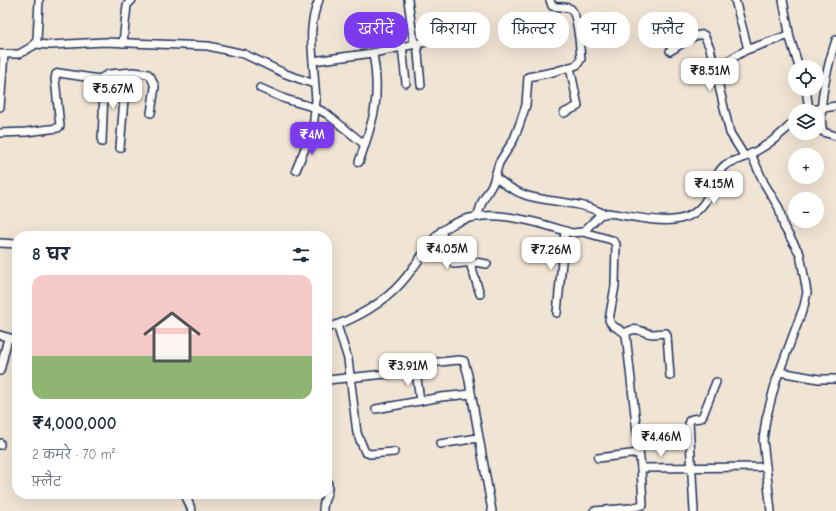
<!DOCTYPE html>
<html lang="hi">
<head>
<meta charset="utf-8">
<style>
  :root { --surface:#fff; --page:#f6f6f7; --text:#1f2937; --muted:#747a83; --line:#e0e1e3; --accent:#7c3aed }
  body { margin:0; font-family:"Comic Neue","Playpen Sans Deva",sans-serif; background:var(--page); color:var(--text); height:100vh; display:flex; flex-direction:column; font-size:15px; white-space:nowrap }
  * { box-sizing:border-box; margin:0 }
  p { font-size:13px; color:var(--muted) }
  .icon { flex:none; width:22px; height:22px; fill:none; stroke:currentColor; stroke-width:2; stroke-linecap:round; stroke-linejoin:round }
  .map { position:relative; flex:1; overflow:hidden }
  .side { position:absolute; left:12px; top:231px; width:320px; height:268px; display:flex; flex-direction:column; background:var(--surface); border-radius:16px; box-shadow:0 4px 16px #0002 }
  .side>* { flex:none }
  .banner { position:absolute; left:344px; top:12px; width:380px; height:36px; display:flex; gap:8px }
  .controls { position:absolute; left:788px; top:60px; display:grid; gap:8px }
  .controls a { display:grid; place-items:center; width:36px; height:36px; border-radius:50%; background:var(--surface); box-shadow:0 4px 16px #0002; font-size:20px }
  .price { position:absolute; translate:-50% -34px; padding:0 9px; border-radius:8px; background:#fff; color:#222; font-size:13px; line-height:26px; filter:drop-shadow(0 1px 2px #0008) }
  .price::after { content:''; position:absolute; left:50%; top:24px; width:12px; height:9px; margin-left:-6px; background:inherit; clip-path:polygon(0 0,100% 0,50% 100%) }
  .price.active { background:var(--accent); color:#fff }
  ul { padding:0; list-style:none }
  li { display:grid; align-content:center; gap:8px; height:212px; padding:0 20px }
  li+li { border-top:1px solid var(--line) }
  li span { display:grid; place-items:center; height:124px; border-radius:12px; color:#555 }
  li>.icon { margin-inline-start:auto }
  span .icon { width:72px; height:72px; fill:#fffc; stroke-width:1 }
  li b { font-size:17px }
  h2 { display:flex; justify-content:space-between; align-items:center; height:48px; padding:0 20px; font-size:17px }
  .chip { padding:0 14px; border-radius:16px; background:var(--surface); box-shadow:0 4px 16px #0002; font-size:14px; line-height:36px }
  .chip.active { background:var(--accent); color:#fff }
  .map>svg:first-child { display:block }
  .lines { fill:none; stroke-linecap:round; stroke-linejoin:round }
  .street-casing { stroke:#1b2f5e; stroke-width:10 }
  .street { stroke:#fdfcf7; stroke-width:7 }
</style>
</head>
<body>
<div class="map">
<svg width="836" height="511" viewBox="0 0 836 511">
  <rect width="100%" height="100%" fill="#f0e4d4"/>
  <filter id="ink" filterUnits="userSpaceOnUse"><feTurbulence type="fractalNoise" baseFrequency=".025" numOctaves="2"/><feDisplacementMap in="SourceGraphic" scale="8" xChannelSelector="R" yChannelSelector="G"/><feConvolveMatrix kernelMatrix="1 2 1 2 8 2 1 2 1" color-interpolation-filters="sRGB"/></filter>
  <g filter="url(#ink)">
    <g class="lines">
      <defs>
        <g id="street">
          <path d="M408 0 414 44"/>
          <path d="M735 0 748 49"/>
          <path d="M783 0 790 38 799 67"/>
          <path d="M678 19 689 39"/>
          <path d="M836 40C828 64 817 107 823 132L836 136"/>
          <path d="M123 43 127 5 132 0"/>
          <path d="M417 43 421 85"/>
          <path d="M34 44 50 45 104 42 208 46 244 54 286 74 314 84"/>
          <path d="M402 46 406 83"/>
          <path d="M670 51C680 46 693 33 704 35L710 48 730 133 745 157"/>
          <path d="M0 54H19L33 46 37 40 39 0"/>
          <path d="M313 61C311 39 310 20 319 0"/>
          <path d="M714 69 746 50 789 35"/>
          <path d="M101 79 104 90 102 142"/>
          <path d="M260 88 285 99 316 108 327 114 365 145"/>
          <path d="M806 89 809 110"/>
          <path d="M0 107 4 54"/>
          <path d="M806 111 836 106"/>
          <path d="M564 113 578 106 570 67"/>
          <path d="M0 133 26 132 58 128 60 126 55 79 56 74 59 73 99 79 109 74 134 72 148 74 151 77 155 87 151 113"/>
          <path d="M120 148 124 99V73"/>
          <path d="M751 154 764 183 779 208 784 227 800 254 807 292 804 306 776 381 766 419 763 440 771 511"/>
          <path d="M359 162C374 119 381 99 373 53"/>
          <path d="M296 170 313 129 316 100 313 61 373 53 440 39"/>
          <path d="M495 177C505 185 515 192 528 196 553 203 580 201 604 214"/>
          <path d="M477 217 482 202 493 183 499 163 514 139 520 123 526 105 528 77 553 72 577 65 581 59C580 49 578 15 571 9 567 6 558 8 552 6L550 0"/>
          <path d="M441 231 454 264 475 262 487 264"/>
          <path d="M583 232 612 240 616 244 615 286 609 320C612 329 622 328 626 335L641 468"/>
          <path d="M0 243 17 244"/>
          <path d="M470 263 480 294"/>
          <path d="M557 313 565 231"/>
          <path d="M337 325 348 359 357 433 365 452 370 454 394 452"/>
          <path d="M327 328C354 320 384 303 402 282 415 267 425 250 437 235 475 201 529 220 572 233L583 232 600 215 607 213C640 216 688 235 707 198 713 187 716 170 727 164 732 161 739 160 744 157 765 148 780 137 795 120"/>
          <path d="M625 333C638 325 641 333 653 334 657 334 661 333 666 333L667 336 670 376"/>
          <path d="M0 335 17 340"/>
          <path d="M0 371 8 338"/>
          <path d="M416 371 420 401"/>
          <path d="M780 372 819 379H836"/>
          <path d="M327 380 416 371V366L420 364 459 360 464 361 468 375 492 511"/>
          <path d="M376 409 441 397 471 394"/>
          <path d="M0 443V445"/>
          <path d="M440 444 478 438"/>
          <path d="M598 458 639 453"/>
          <path d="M185 494 192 511"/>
          <path d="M323 511C322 498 331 495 327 480"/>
          <path d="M594 511 630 508 643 505 641 468 766 467"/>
          <path d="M694 511 689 421 692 419 701 418 703 415 716 382"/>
        </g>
      </defs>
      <use href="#street" class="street-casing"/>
      <use href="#street" class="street"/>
    </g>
  </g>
</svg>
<div class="controls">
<a><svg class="icon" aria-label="locate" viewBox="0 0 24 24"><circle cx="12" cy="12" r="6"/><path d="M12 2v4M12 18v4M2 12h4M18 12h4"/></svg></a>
<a><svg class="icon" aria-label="layers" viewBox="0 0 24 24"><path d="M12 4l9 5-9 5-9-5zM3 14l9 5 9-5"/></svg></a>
<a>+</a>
<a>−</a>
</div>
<b class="price" style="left:710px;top:92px">₹8.51M</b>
<b class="price" style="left:113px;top:110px">₹5.67M</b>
<b class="price active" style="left:312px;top:156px">₹4M</b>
<b class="price" style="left:714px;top:205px">₹4.15M</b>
<b class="price" style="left:447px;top:270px">₹4.05M</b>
<b class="price" style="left:551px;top:271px">₹7.26M</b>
<b class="price" style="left:408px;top:387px">₹3.91M</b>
<b class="price" style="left:661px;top:458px">₹4.46M</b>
<div class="banner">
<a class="chip active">खरीदें</a>
<a class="chip">किराया</a>
<a class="chip">फ़िल्टर</a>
<a class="chip">नया</a>
<a class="chip">फ़्लैट</a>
</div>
<section class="side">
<h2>8 घर<svg class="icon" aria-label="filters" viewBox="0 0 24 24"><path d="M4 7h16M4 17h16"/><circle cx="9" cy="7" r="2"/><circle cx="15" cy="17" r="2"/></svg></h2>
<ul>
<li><span style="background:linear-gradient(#f6c9c9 65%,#8fb573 0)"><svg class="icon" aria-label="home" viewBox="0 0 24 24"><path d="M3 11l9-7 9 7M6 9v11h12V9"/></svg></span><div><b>₹4,000,000</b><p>2 कमरे · 70 m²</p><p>फ़्लैट</p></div></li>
</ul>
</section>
</div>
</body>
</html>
